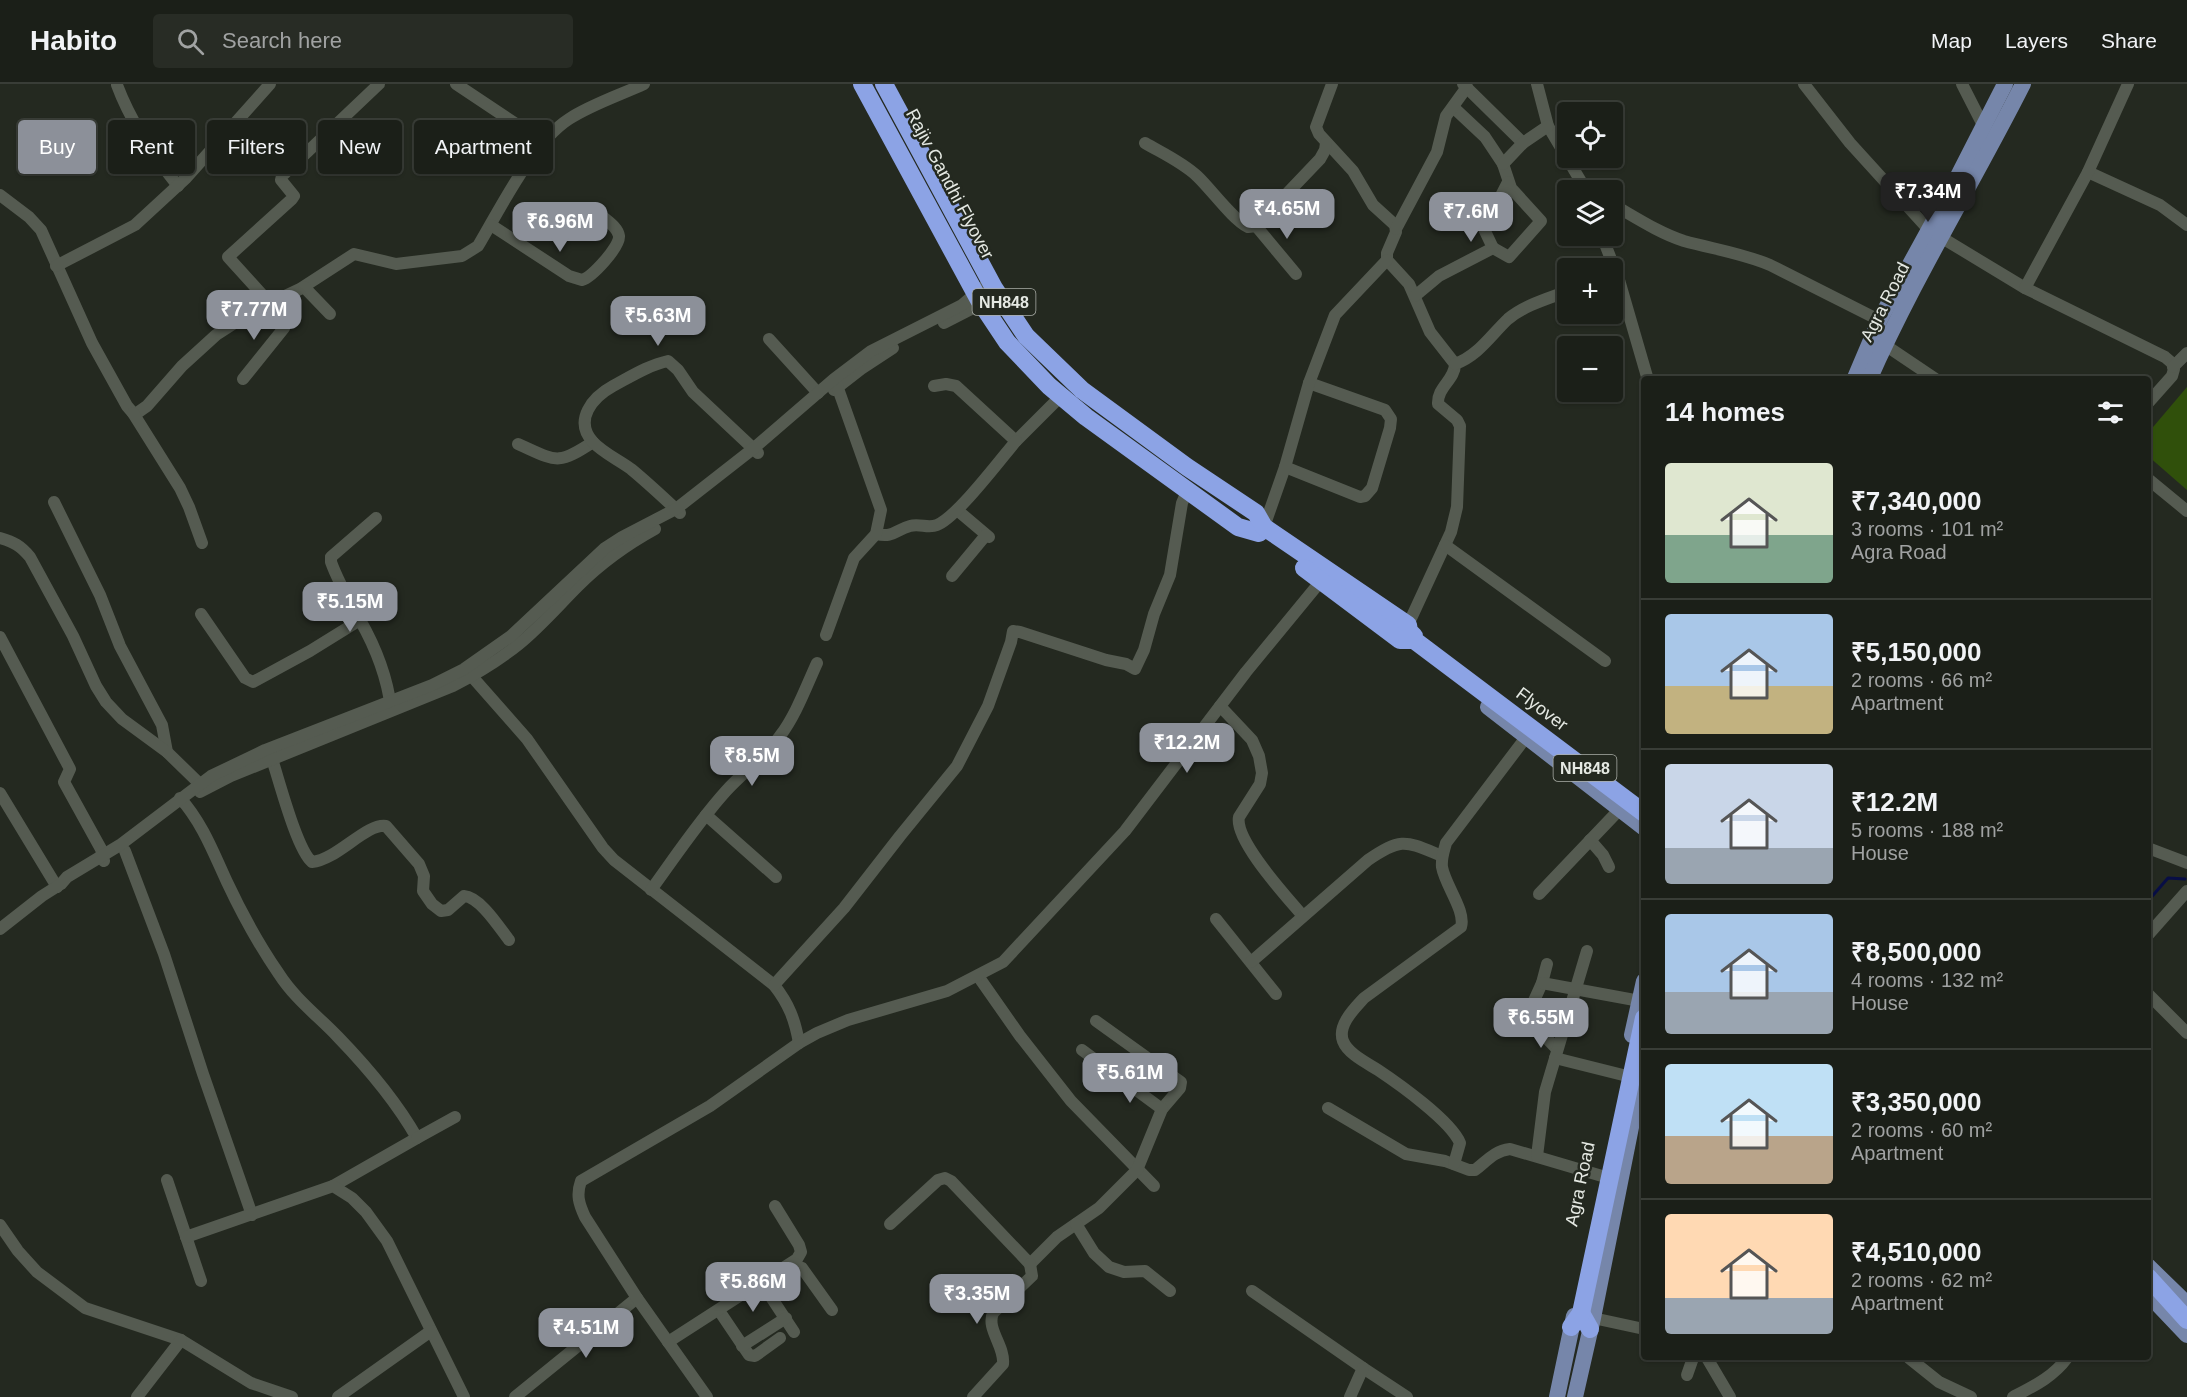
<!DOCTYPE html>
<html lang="en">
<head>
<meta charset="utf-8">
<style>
  :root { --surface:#1b1f18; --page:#282c25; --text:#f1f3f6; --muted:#a0a2a2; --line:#393d37; --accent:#8c9099 }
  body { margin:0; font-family:Helvetica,sans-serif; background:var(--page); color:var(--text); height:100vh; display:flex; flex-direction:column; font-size:22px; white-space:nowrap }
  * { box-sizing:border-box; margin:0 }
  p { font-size:20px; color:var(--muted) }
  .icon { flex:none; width:33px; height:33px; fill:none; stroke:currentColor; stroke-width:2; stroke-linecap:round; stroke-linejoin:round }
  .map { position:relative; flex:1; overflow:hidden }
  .details { position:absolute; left:1641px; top:292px; width:510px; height:984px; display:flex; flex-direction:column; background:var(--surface); border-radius:6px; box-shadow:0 2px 4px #0004,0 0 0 2px var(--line) }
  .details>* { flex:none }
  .banner { position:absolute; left:18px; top:36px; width:570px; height:54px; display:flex; gap:12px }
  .fabs { position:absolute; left:1557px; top:18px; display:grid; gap:12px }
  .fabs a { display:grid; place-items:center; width:66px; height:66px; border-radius:6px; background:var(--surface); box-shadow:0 2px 4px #0004,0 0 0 2px var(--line); font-size:30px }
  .price { position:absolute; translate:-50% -51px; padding:0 14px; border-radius:12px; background:var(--accent); color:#fff; font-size:20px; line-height:39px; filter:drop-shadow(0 2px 3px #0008) }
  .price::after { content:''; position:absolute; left:50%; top:36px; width:18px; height:14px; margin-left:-9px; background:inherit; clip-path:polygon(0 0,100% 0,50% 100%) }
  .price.current { background:#222; color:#fff }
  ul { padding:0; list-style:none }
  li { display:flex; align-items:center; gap:18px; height:150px; padding:0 24px }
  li+li { border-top:2px solid var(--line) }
  li span { display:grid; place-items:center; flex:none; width:168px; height:120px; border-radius:6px; color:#555 }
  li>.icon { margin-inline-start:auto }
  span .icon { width:72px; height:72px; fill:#fffc; stroke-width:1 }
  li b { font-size:26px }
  h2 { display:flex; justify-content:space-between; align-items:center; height:72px; padding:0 24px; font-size:26px }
  .tag { padding:0 21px; border-radius:6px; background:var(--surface); box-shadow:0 2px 4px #0004,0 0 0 2px var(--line); font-size:21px; line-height:54px }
  .tag.current { background:var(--accent); color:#fff }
  header { display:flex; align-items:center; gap:36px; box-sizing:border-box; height:84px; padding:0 30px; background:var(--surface); border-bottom:2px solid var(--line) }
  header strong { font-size:28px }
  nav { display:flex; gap:33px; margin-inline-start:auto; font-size:21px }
  .search { width:420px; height:54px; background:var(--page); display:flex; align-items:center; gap:15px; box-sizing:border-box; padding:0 21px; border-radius:6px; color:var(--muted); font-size:22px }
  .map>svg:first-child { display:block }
  .green { fill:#30500b }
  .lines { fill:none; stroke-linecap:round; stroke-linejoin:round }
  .stream { stroke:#080e45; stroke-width:3 }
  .minor { stroke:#555b51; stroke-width:12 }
  .major { stroke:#7686aa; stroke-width:16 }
  .highway { stroke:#8ca3e5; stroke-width:18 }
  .labels { text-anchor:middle; stroke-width:5; stroke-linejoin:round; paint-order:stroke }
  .shield { fill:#242920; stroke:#abafa8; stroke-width:1.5 }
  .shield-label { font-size:16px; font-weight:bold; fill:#e5e9e3 }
  .street-label { font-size:18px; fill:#e5e9e3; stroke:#242920 }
</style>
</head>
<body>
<header>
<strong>Habito</strong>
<div class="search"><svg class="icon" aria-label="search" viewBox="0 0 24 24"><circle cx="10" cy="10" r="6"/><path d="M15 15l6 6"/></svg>Search here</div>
<nav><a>Map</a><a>Layers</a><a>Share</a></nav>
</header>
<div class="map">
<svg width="2187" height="1313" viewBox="0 0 2187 1313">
  <rect width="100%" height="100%" fill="#242920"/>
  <path class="green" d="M2187 303V406L2148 372V349Z"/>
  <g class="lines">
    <path class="stream" d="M2148 817 2168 794 2185 795"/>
    <g class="minor">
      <path d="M456 0 516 40 547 54"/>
      <path d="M1332 0 1316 43 1319 50 1353 87 1373 121 1395 141 1396 148 1387 169V176L1409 200 1430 248 1455 280C1455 296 1437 303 1438 320L1457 336 1460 342 1457 423 1451 448 1408 541"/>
      <path d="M1463 0 1523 59"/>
      <path d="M1537 0 1548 42 1586 106"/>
      <path d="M1804 0 1850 59 1929 146 2025 204 2165 273 2172 279 2174 285 2172 292 2148 319"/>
      <path d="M1962 0 1986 47"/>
      <path d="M117 1C131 39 153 71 178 102"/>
      <path d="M1453 23 1485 53 1503 80 1511 104 1541 137 1509 173 1493 164"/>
      <path d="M1145 59C1162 69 1182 78 1197 92 1211 105 1233 136 1248 143L1256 142 1320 75 1325 66 1326 59"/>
      <path d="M1503 80 1523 59 1548 42"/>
      <path d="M2088 88 2160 121 2187 141"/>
      <path d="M0 111 29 133 41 146 92 259 127 322 133 329H137L147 322 182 282 216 251 253 227 300 205 354 170 396 180 462 172 478 162C500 125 533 58 569 35 590 21 620 11 644 0"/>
      <path d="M1612 120C1635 133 1659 149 1684 157 1713 165 1742 169 1770 181L1885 239"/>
      <path d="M491 141 569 192 582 196C592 193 620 163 619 152 618 144 609 138 603 133"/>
      <path d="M1256 142 1296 190"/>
      <path d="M1396 145 1437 68 1446 32 1467 3"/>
      <path d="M1602 152 1619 196 1648 296"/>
      <path d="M56 182 135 141 186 94 270 0"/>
      <path d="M304 203 330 230"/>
      <path d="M2025 204 2088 88 2128 0"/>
      <path d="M1415 212 1439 192 1493 164 1484 145 1508 98"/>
      <path d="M944 239 987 217"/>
      <path d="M769 255 818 309"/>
      <path d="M1885 261 1937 296"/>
      <path d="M1455 280C1478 272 1491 251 1508 235 1525 221 1547 215 1568 207"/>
      <path d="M2173 283 2187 269"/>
      <path d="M243 295 284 244 286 237 228 173 292 115 294 112 281 96 282 92 379 0"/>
      <path d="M934 302 946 300 956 302 1016 357 1061 312"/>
      <path d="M834 306 861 285 893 264"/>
      <path d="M133 329 180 404 189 423 202 459"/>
      <path d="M518 360C556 377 557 382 593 358"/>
      <path d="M1285 383 1360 413 1365 412 1372 404 1390 344 1391 335 1385 326 1309 299"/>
      <path d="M2148 395 2187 427"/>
      <path d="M54 418 100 511 120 562 162 641 167 668"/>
      <path d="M957 426 989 453"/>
      <path d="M680 429C664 414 648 399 631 385 619 376 603 369 593 358 573 336 593 313 613 302 630 293 649 281 668 277L678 286 693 308 758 369"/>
      <path d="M376 434 331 473V478C339 500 349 516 360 536 376 564 387 592 391 624"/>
      <path d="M1264 443 1285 383 1309 299 1335 231 1387 176"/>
      <path d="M876 450C894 454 895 446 910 442 920 439 928 445 937 441 957 433 1000 376 1016 357"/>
      <path d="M0 454C14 458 21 462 30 473L73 552 96 602 106 618 122 635 167 668 204 704"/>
      <path d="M1445 461 1605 577"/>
      <path d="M952 492 986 451"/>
      <path d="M201 530 245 594 253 598 310 567 360 536"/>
      <path d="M826 551 854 474 876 450 881 426 835 296"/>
      <path d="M0 553 70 685 64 698 101 765 104 777"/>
      <path d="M468 588 527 655 603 764 614 776 774 901C789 920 795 936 799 959"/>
      <path d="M1220 622 1252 656 1259 672 1262 689 1260 700 1239 733C1234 756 1287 813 1302 831"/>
      <path d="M272 675C279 696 297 766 312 778 337 776 366 739 386 742L419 780 424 792 423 807 432 820 441 827 448 826 464 812C480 813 499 843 509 856"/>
      <path d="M200 708 231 692 453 602C476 590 498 577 519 560 540 543 558 522 578 502 601 479 626 461 655 445"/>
      <path d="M0 709 57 803"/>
      <path d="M180 714C202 738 214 770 227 798 242 830 259 861 279 890 295 915 318 932 338 953 368 984 396 1017 417 1054L333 1102"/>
      <path d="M706 731 776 793"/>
      <path d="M1590 756 1603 771 1609 783"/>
      <path d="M2148 764 2187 779"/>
      <path d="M125 767 164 870 203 990 252 1131"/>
      <path d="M651 806C675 773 698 738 726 707 743 688 765 673 780 652 796 631 806 603 817 579"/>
      <path d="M1539 810 1620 725"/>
      <path d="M1216 835 1276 910"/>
      <path d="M0 845 42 812 61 800 67 793 120 761 211 692 265 666 432 601 464 585 511 552 605 464 622 453 676 425 754 364 834 295 871 267 962 221 990 197"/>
      <path d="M2148 851 2187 807"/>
      <path d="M1251 878 1368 776C1402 753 1405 757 1442 772"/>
      <path d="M1547 880 1542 899 1528 930V935L1557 965"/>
      <path d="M978 892 1020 952 1071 1017 1154 1102"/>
      <path d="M1542 899 1640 917"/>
      <path d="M774 901 844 824 900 752 957 682 988 622 1011 558 1013 547 1020 548 1106 576 1126 580 1135 585 1144 566 1154 530 1170 491 1182 419 1188 405"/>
      <path d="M2148 910 2187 949"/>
      <path d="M1096 937 1181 998 1180 1004 1162 1025"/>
      <path d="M1555 974 1623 991"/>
      <path d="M1328 1024 1406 1070 1445 1077 1469 1086H1475C1487 1077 1494 1067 1510 1065L1602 1092"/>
      <path d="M417 1054 455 1033"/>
      <path d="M1537 1072 1545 1008 1587 867"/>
      <path d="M1454 1080 1460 1059C1451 1037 1399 1000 1378 986 1367 979 1348 970 1343 957 1337 941 1355 924 1364 914L1461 843C1466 827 1445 801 1442 783 1441 774 1444 767 1446 759L1530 648"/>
      <path d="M167 1096 201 1197"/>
      <path d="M890 1140 938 1096 945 1094 951 1097 1030 1180 1057 1153 1099 1124 1137 1086 1162 1025 1082 966"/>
      <path d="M1076 1140 1094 1169 1109 1183 1124 1188 1145 1187 1170 1207"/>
      <path d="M0 1141 18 1167 37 1188 85 1224 181 1256 251 1299 292 1313"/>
      <path d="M186 1153 333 1102 352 1114 366 1128 387 1157 464 1313"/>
      <path d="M787 1190 799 1183 802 1184 832 1226"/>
      <path d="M765 1204 794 1248"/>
      <path d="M1252 1207 1363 1284 1407 1313"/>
      <path d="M722 1231 749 1271 755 1272 780 1254"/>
      <path d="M1593 1234 1644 1245"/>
      <path d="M668 1258 797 1175 801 1168 799 1161 775 1122"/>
      <path d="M742 1262 786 1234"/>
      <path d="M1707 1274 1730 1313"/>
      <path d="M1909 1274 1939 1298 1971 1313"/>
      <path d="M1687 1291 1693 1274"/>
      <path d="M137 1313 181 1256"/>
      <path d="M338 1313 431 1247"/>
      <path d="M515 1313 637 1214"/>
      <path d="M707 1313 637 1214 585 1133C579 1120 576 1111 581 1097L710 1022 799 959 817 949 848 936 947 907 1003 878 1125 747 1246 588 1325 492"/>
      <path d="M973 1313 1003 1280C1005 1262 986 1245 993 1229L1032 1192 1030 1180"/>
      <path d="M1350 1313 1363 1284"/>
      <path d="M2013 1313C2034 1302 2053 1293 2067 1274"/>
    </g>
    <g class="major">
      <path d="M1854 296 1879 237 1954 100 2005 0"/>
      <path d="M1869 296C1914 194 1973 99 2023 0"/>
      <path d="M1488 623 1644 744"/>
      <path d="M1632 951 1644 897"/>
      <path d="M2148 1182 2187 1220"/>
      <path d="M2148 1210 2187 1251"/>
      <path d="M1557 1313 1574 1232"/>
      <path d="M1575 1313 1593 1234 1644 978"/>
    </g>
    <g class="highway">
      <path d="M862 0 979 216 1007 258 1049 302 1086 333 1238 443 1259 449"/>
      <path d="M884 0 994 204 1026 252 1082 306 1187 383 1256 429 1264 443 1408 541 1409 547 1414 552V556L1644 729"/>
      <path d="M1304 484 1400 556H1414"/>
      <path d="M2148 1193 2187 1236"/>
      <path d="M1581 1229 1590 1245"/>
      <path d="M1571 1243 1581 1229 1644 934"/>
    </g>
  </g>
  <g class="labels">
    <g class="shield">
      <rect x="972.5" y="205" width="63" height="26" rx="4.5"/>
      <rect x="1553.5" y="671" width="63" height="26" rx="4.5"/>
    </g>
    <g class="shield-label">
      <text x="1004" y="224">NH848</text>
      <text x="1585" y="690">NH848</text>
    </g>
    <g class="street-label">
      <text transform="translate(950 100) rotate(62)" y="6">Rajiv Gandhi Flyover</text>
      <text transform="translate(1885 218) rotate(-63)" y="6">Agra Road</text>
      <text transform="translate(1542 625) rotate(37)" y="6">Flyover</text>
      <text transform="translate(1580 1100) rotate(-78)" y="6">Agra Road</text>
    </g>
  </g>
</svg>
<div class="fabs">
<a><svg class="icon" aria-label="locate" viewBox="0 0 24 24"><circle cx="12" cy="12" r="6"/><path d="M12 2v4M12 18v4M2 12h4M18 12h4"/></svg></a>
<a><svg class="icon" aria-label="layers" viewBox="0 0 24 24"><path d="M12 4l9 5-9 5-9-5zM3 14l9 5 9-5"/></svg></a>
<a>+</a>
<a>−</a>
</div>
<b class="price current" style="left:1928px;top:139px">₹7.34M</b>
<b class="price" style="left:1287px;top:156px">₹4.65M</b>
<b class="price" style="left:1471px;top:159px">₹7.6M</b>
<b class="price" style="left:560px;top:169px">₹6.96M</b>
<b class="price" style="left:254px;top:257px">₹7.77M</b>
<b class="price" style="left:658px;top:263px">₹5.63M</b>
<b class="price" style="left:350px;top:549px">₹5.15M</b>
<b class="price" style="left:1187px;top:690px">₹12.2M</b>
<b class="price" style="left:752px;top:703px">₹8.5M</b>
<b class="price" style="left:1541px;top:965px">₹6.55M</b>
<b class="price" style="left:1130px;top:1020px">₹5.61M</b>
<b class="price" style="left:753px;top:1229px">₹5.86M</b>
<b class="price" style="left:977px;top:1241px">₹3.35M</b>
<b class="price" style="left:586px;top:1275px">₹4.51M</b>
<div class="banner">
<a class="tag current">Buy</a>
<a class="tag">Rent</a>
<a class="tag">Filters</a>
<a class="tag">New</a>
<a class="tag">Apartment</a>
</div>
<section class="details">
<h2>14 homes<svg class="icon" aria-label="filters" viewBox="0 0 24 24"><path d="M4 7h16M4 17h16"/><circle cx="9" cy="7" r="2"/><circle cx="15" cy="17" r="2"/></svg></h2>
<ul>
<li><span style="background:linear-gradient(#dfe7d0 60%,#7fa58c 0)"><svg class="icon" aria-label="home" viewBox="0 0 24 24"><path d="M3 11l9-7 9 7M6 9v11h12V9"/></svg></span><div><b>₹7,340,000</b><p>3 rooms · 101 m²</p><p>Agra Road</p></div></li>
<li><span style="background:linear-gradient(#a9c7e8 60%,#c2b280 0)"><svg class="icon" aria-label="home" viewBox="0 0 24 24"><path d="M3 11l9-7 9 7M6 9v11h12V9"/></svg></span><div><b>₹5,150,000</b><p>2 rooms · 66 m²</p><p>Apartment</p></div></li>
<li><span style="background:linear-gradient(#c9d6e8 70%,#9aa5b1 0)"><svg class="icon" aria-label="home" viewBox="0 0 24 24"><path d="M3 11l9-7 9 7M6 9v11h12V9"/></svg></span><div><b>₹12.2M</b><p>5 rooms · 188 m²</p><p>House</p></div></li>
<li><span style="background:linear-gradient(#a9c7e8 65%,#9aa5b1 0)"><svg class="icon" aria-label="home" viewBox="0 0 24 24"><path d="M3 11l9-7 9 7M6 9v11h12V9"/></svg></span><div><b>₹8,500,000</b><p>4 rooms · 132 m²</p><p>House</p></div></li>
<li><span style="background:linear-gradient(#bfe0f5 60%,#b9a48a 0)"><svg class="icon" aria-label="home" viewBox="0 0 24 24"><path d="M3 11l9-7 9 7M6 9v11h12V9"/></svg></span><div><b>₹3,350,000</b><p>2 rooms · 60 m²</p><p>Apartment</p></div></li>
<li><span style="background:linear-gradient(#ffd9b3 70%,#9aa5b1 0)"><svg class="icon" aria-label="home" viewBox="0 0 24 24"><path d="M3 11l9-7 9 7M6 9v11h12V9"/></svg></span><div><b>₹4,510,000</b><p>2 rooms · 62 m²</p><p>Apartment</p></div></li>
</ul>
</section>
</div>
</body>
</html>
